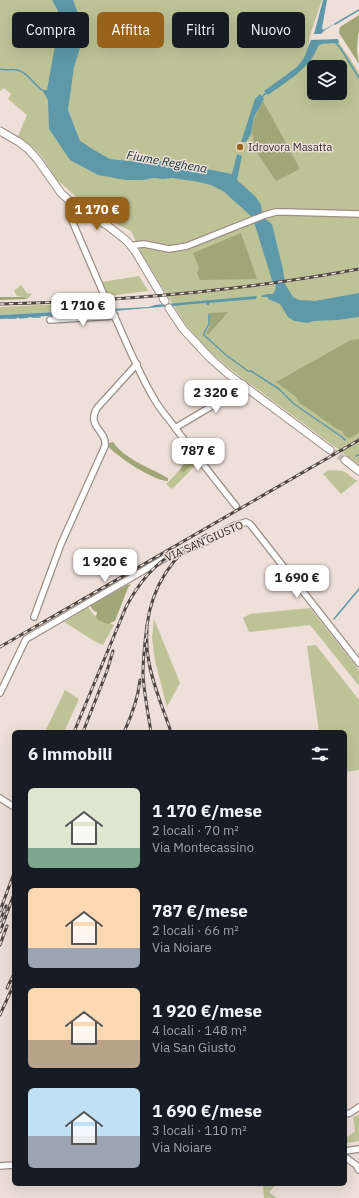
<!DOCTYPE html>
<html lang="it">
<head>
<meta charset="utf-8">
<style>
  :root { --surface:#171b24; --page:#242831; --text:#f1f3f6; --muted:#9ea1a6; --accent:#98621a }
  body { margin:0; font-family:"IBM Plex Sans",sans-serif; background:var(--page); color:var(--text); height:100vh; display:flex; flex-direction:column; font-size:15px; white-space:nowrap }
  * { box-sizing:border-box; margin:0 }
  p { font-size:13px; color:var(--muted) }
  .icon { flex:none; width:22px; height:22px; fill:none; stroke:currentColor; stroke-width:2; stroke-linecap:round; stroke-linejoin:round }
  .map { position:relative; flex:1; overflow:hidden }
  .sheet { position:absolute; left:12px; top:730px; width:335px; height:456px; display:flex; flex-direction:column; background:var(--surface); border-radius:6px; box-shadow:0 4px 16px #0002 }
  .sheet>* { flex:none }
  .guide { position:absolute; left:12px; top:12px; width:335px; height:36px; display:flex; gap:8px }
  .buttons { position:absolute; left:307px; top:60px; display:grid; gap:8px }
  .buttons a { display:grid; place-items:center; width:40px; height:40px; border-radius:6px; background:var(--surface); box-shadow:0 4px 16px #0002; font-size:20px }
  .price { position:absolute; translate:-50% -34px; padding:0 9px; border-radius:8px; background:#fff; color:#222; font-size:13px; line-height:26px; filter:drop-shadow(0 1px 2px #0008) }
  .price::after { content:''; position:absolute; left:50%; top:24px; width:12px; height:9px; margin-left:-6px; background:inherit; clip-path:polygon(0 0,100% 0,50% 100%) }
  .price.active { background:var(--accent); color:#fff }
  ul { padding:0; list-style:none }
  li { display:flex; align-items:center; gap:12px; height:100px; padding:0 16px }
  li span { display:grid; place-items:center; flex:none; width:112px; height:80px; border-radius:6px; color:#555 }
  li>.icon { margin-inline-start:auto }
  span .icon { width:48px; height:48px; fill:#fffc; stroke-width:1 }
  li b { font-size:17px }
  h2 { display:flex; justify-content:space-between; align-items:center; height:48px; padding:0 16px; font-size:17px }
  .tag { padding:0 14px; border-radius:6px; background:var(--surface); box-shadow:0 4px 16px #0002; font-size:14px; line-height:36px }
  .tag.active { background:var(--accent); color:#fff }
  .map>svg:first-child { display:block }
  .green { fill:#bec397; fill-rule:evenodd }
  .forest { fill:#a1a676 }
  .water { fill:#5d99a9 }
  .lines { fill:none; stroke-linecap:round; stroke-linejoin:round }
  .stream { stroke:#5d99a9; stroke-width:1.5 }
  .tertiary-tunnel { stroke:#c9bbb6; stroke-width:7; stroke-dasharray:7 3.5; stroke-linecap:butt }
  .minor-casing { stroke:#9c8f89; stroke-width:8 }
  .tertiary-casing { stroke:#9c8f89; stroke-width:9 }
  .minor { stroke:#fff; stroke-width:5.5 }
  .tertiary { stroke:#fff; stroke-width:7 }
  .rail-casing { stroke:#4e4744; stroke-width:3 }
  .rail { stroke:#eedfd9; stroke-width:1.5; stroke-dasharray:4.5; stroke-linecap:butt }
  .poi-dot { fill:#98621a; stroke:#eedfd9; stroke-width:1.5 }
  .labels { text-anchor:middle; stroke-width:3; stroke-linejoin:round; paint-order:stroke }
  .poi-label { font-size:11px; fill:#332d2b; stroke:#eedfd9; text-anchor:start }
  .street-label { font-size:11px; fill:#332d2b; stroke:#eedfd9 }
  .water-label { font-size:12px; font-style:italic; fill:#102e36; stroke:#eedfd9 }
</style>
</head>
<body>
<div class="map">
<svg width="359" height="1198" viewBox="0 0 359 1198">
  <rect width="100%" height="100%" fill="#eedfd9"/>
  <g class="green">
    <path d="M0 0H322L310 35 309 45 339 43 347 54 359 73V465L230 369 209 351 186 325 142 255 131 231 109 220 81 201 56 179 42 157 34 148 18 136 27 115 8 99 11 94 4 88 0 91ZM314 67H340V93H314Z"/>
    <path d="M139 276 148 291 109 296 102 282Z"/>
    <path d="M21 285 27 293 32 294 27 299 24 297 17 296 14 291Z"/>
    <path d="M104 302 107 309 0 315V307Z"/>
    <path d="M188 452 198 463 172 489 166 484C176 475 185 465 188 452Z"/>
    <path d="M329 470 343 471 348 474 355 480H358L341 494 323 474Z"/>
    <path d="M88 607 94 615 114 625 103 645 96 642 64 622Z"/>
    <path d="M310 608 359 670V686L310 625 249 632 243 618 250 614Z"/>
    <path d="M154 619 180 683 167 707 155 661 152 638Z"/>
    <path d="M316 645 359 700V770L345 772V732H319L307 646Z"/>
    <path d="M65 690 79 699 64 732H45Z"/>
    <path d="M359 1115V1141L345 1143V1139L355 1131 353 1117Z"/>
    <path d="M263 1184H277L269 1192 277 1198H264Z"/>
  </g>
  <g class="forest">
    <path d="M359 15V32L358 35 357 50 359 64 339 33 340 27Z"/>
    <path d="M263 101 300 169 276 181 252 145 254 141C249 126 256 114 263 101Z"/>
    <path d="M241 233 257 279 200 280 197 273 199 268 193 253Z"/>
    <path d="M0 297H24L27 299 0 300Z"/>
    <path d="M228 312 208 335 206 333 210 326V313Z"/>
    <path d="M359 339V433L350 438 345 436 342 431 337 429 300 403 295 396 276 382 351 340Z"/>
    <path d="M113 442C124 459 151 468 168 478V481C154 481 117 457 108 446L109 443Z"/>
    <path d="M190 456 194 460V464L184 472 180 471C182 465 187 462 190 456Z"/>
    <path d="M131 584 128 588 115 621 108 624 98 620 96 617 97 612 94 611 90 606 127 585Z"/>
  </g>
  <g class="water">
    <path d="M52 0H73L82 24V42L74 67 68 110 80 141 94 150 110 159 128 161H167L232 174 237 154 242 156 237 180 256 197 261 205 262 213 264 218 272 224 283 269 285 284 293 297 299 300 315 301 359 293V317L337 320 314 321 308 323 294 321 288 317 280 304 268 299V297H262L261 296 267 294H273C277 288 277 286 272 280L254 222 250 215 233 200 223 191 211 185 199 182 172 178 163 179 154 178 143 180H126L98 175 70 160 49 129 48 100 42 90H47L59 23 58 11Z"/>
    <path d="M323 0H327L322 28 323 30 336 23 325 30 321 34H314Z"/>
    <path d="M338 39 339 43 322 44 318 46C311 68 286 82 268 95L264 91 297 67 304 58 311 40Z"/>
    <path d="M260 94 264 99 254 117 251 134 246 142H241L255 99Z"/>
    <path d="M257 296 256 299 209 303V305H207L206 303 79 314 0 319V315L149 307 155 305Z"/>
  </g>
  <g class="lines">
    <g class="stream">
      <path d="M335 24 359 10"/>
      <path d="M336 43 341 49 359 78"/>
      <path d="M0 69C6 71 14 68 20 71 29 74 34 85 42 90"/>
      <path d="M261 98 267 92"/>
      <path d="M80 314 112 312"/>
      <path d="M209 314V324L204 333V335L226 355 248 371H251L279 389 294 404 342 437 345 440"/>
      <path d="M66 315H74"/>
      <path d="M54 316 62 315"/>
      <path d="M32 317H40"/>
      <path d="M8 318H16"/>
      <path d="M20 318 28 317"/>
      <path d="M356 456 359 455"/>
      <path d="M334 619 359 589"/>
    </g>
    <path class="tertiary-tunnel" d="M330 450 345 460"/>
    <defs>
      <g id="minor">
        <path d="M74 205 71 208 70 216 104 295"/>
        <path d="M131 246 135 245 144 244 169 249 187 246 265 215 276 212H287L359 214"/>
        <path d="M109 304C124 336 137 371 156 402 162 412 170 420 176 429 196 455 215 480 236 506"/>
        <path d="M50 320 115 316"/>
        <path d="M175 428 239 390 244 385"/>
        <path d="M34 617 61 544 105 446C107 430 86 427 97 408L137 364"/>
        <path d="M0 693 26 639 165 558 203 543 233 526 246 522 250 524 359 663"/>
        <path d="M0 798 14 807"/>
        <path d="M345 1114 350 1113 359 1107"/>
        <path d="M345 1151 359 1149"/>
        <path d="M345 1157 356 1165 359 1170"/>
        <path d="M0 1166 14 1165"/>
      </g>
      <g id="tertiary">
        <path d="M0 131 19 142 28 149 37 159 61 193 74 205 108 226 127 241 135 251 160 293"/>
        <path d="M163 298 165 301"/>
        <path d="M169 308 183 329 210 358 228 374 330 450"/>
        <path d="M345 460 359 471"/>
      </g>
    </defs>
    <use href="#minor" class="minor-casing"/>
    <use href="#tertiary" class="tertiary-casing"/>
    <use href="#minor" class="minor"/>
    <use href="#tertiary" class="tertiary"/>
    <defs>
      <g id="rail">
        <path d="M0 304C120 301 241 291 359 269"/>
        <path d="M147 625C152 587 172 554 206 535"/>
        <path d="M0 647 359 440"/>
        <path d="M74 732 126 607C137 586 151 567 172 554"/>
        <path d="M83 732 107 671 113 651"/>
        <path d="M124 732C132 715 138 699 140 680"/>
        <path d="M151 732C148 713 144 693 143 674 143 657 145 641 147 625 147 635 146 646 148 656 151 681 163 708 171 732"/>
        <path d="M0 911 14 873"/>
        <path d="M0 921 6 906"/>
        <path d="M0 932 14 894"/>
        <path d="M0 945 7 926"/>
        <path d="M7 988 14 974"/>
        <path d="M0 1015 14 984"/>
      </g>
    </defs>
    <use href="#rail" class="rail-casing"/>
    <use href="#rail" class="rail"/>
  </g>
  <circle class="poi-dot" cx="240" cy="147" r="4"/>
  <g class="labels">
    <g class="poi-label">
      <text x="248" y="151">Idrovora Masatta</text>
    </g>
    <g class="street-label">
      <text transform="translate(204 541) rotate(-24)" y="4">VIA SAN GIUSTO</text>
    </g>
    <g class="water-label">
      <text transform="translate(167 162) rotate(10)" y="4">Fiume Reghena</text>
    </g>
  </g>
</svg>
<div class="buttons">
<a><svg class="icon" aria-label="layers" viewBox="0 0 24 24"><path d="M12 4l9 5-9 5-9-5zM3 14l9 5 9-5"/></svg></a>
</div>
<b class="price active" style="left:97px;top:231px">1 170 €</b>
<b class="price" style="left:83px;top:327px">1 710 €</b>
<b class="price" style="left:216px;top:414px">2 320 €</b>
<b class="price" style="left:198px;top:472px">787 €</b>
<b class="price" style="left:105px;top:583px">1 920 €</b>
<b class="price" style="left:297px;top:599px">1 690 €</b>
<div class="guide">
<a class="tag">Compra</a>
<a class="tag active">Affitta</a>
<a class="tag">Filtri</a>
<a class="tag">Nuovo</a>
</div>
<section class="sheet">
<h2>6 immobili<svg class="icon" aria-label="filters" viewBox="0 0 24 24"><path d="M4 7h16M4 17h16"/><circle cx="9" cy="7" r="2"/><circle cx="15" cy="17" r="2"/></svg></h2>
<ul>
<li><span style="background:linear-gradient(#dfe7d0 75%,#7fa58c 0)"><svg class="icon" aria-label="home" viewBox="0 0 24 24"><path d="M3 11l9-7 9 7M6 9v11h12V9"/></svg></span><div><b>1 170 €/mese</b><p>2 locali · 70 m²</p><p>Via Montecassino</p></div></li>
<li><span style="background:linear-gradient(#ffd9b3 75%,#9aa5b1 0)"><svg class="icon" aria-label="home" viewBox="0 0 24 24"><path d="M3 11l9-7 9 7M6 9v11h12V9"/></svg></span><div><b>787 €/mese</b><p>2 locali · 66 m²</p><p>Via Noiare</p></div></li>
<li><span style="background:linear-gradient(#ffd9b3 65%,#b9a48a 0)"><svg class="icon" aria-label="home" viewBox="0 0 24 24"><path d="M3 11l9-7 9 7M6 9v11h12V9"/></svg></span><div><b>1 920 €/mese</b><p>4 locali · 148 m²</p><p>Via San Giusto</p></div></li>
<li><span style="background:linear-gradient(#bfe0f5 60%,#9aa5b1 0)"><svg class="icon" aria-label="home" viewBox="0 0 24 24"><path d="M3 11l9-7 9 7M6 9v11h12V9"/></svg></span><div><b>1 690 €/mese</b><p>3 locali · 110 m²</p><p>Via Noiare</p></div></li>
</ul>
</section>
</div>
</body>
</html>
